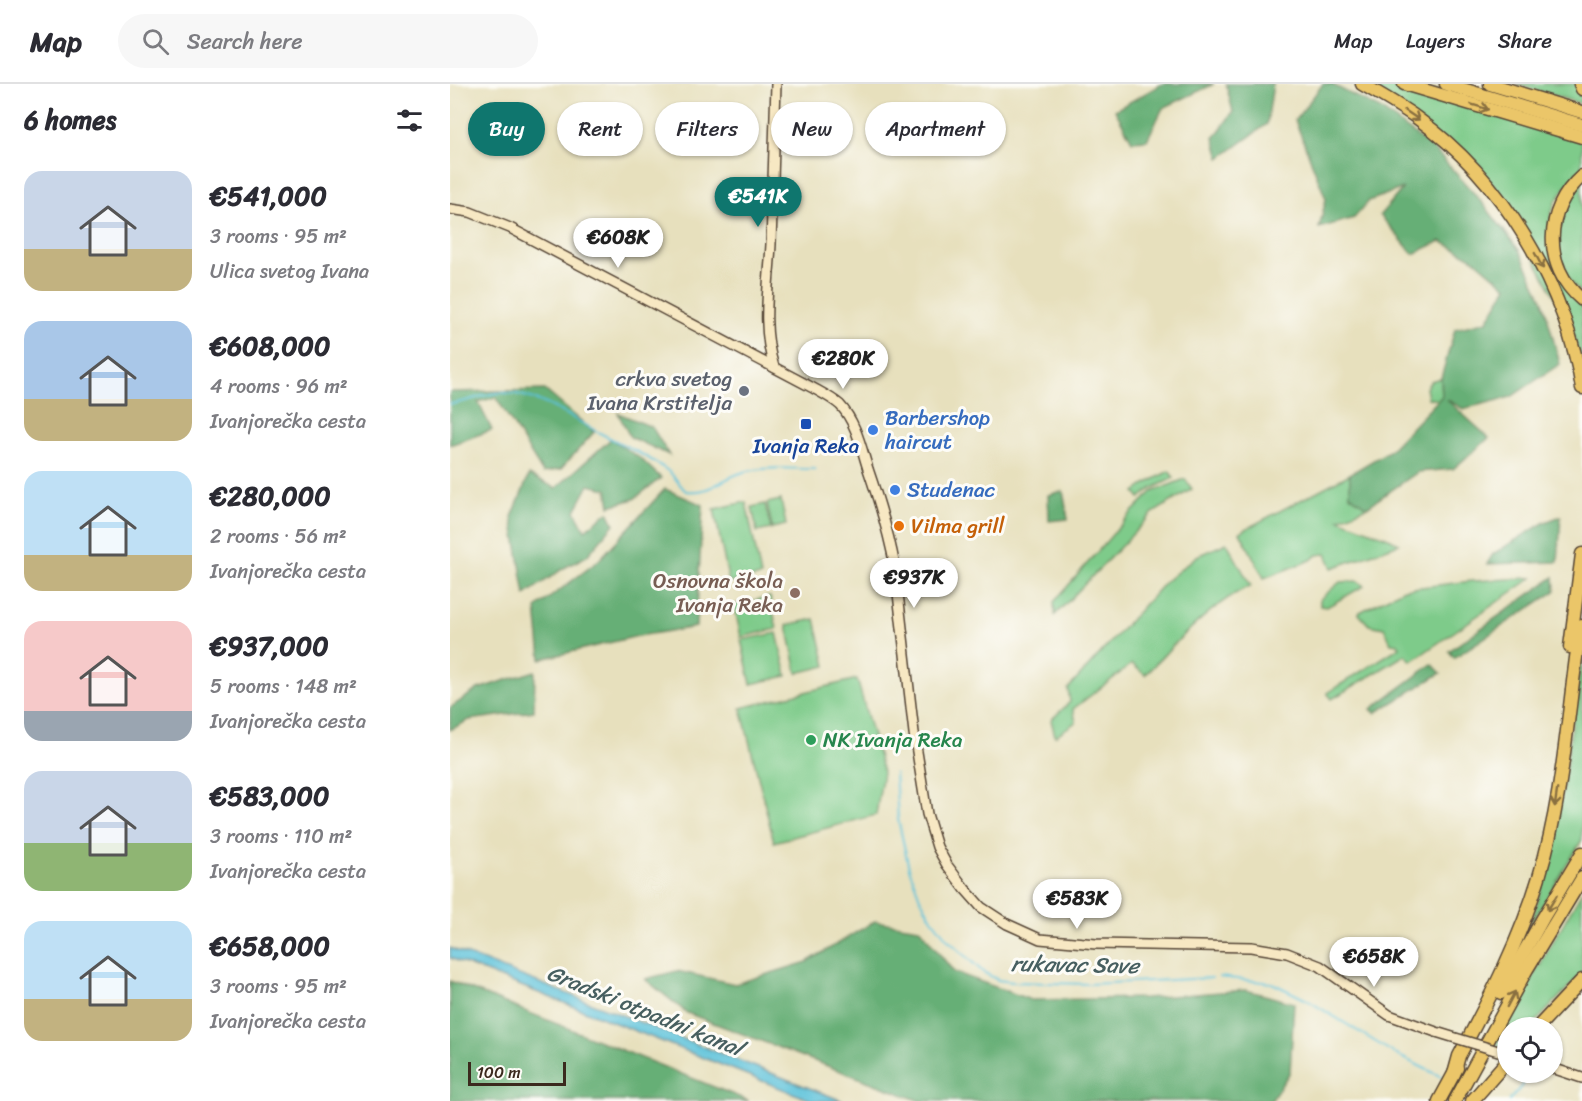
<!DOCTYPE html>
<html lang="en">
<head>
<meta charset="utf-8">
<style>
  :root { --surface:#fff; --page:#f7f7f7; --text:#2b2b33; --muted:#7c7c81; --line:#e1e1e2; --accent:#0f766e }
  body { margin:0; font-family:Sriracha,sans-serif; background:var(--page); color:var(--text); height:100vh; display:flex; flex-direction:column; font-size:22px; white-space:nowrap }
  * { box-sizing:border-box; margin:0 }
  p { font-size:20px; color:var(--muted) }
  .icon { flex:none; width:33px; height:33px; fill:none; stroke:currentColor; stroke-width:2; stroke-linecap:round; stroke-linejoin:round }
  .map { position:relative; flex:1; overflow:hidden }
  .sheet { display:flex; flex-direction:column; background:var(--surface); width:450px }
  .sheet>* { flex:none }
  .top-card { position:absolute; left:18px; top:18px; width:570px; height:54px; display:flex; gap:12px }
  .fabs { position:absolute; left:1047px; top:933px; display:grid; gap:12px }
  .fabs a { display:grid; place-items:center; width:66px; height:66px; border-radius:50%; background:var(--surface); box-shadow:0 2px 4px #0004; font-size:30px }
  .scale { position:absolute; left:18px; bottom:15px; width:98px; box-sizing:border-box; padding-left:6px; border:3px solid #3b2a1e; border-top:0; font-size:16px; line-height:21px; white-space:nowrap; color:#3b2a1e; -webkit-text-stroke:4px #fdfcf7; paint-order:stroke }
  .price { position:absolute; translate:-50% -51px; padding:0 14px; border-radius:21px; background:#fff; color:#222; font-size:20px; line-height:39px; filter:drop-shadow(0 2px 3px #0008) }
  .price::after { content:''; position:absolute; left:50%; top:36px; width:18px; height:14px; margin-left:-9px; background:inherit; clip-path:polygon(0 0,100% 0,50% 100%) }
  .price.active { background:var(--accent); color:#fff }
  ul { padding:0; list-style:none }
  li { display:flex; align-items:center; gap:18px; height:150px; padding:0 24px }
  li span { display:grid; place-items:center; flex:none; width:168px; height:120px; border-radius:18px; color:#555 }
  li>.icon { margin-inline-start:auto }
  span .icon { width:72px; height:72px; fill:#fffc; stroke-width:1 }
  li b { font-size:26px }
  h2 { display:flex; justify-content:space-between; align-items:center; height:72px; padding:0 24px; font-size:26px }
  .pill { padding:0 21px; border-radius:27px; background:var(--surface); box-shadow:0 2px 4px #0004; font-size:21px; line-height:54px }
  .pill.active { background:var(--accent); color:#fff }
  header { display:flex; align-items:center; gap:36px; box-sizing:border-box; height:84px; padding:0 30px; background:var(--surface); border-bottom:2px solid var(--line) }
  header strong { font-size:28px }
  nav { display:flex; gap:33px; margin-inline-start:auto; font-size:21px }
  .search { width:420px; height:54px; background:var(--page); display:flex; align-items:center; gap:15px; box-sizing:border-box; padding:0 21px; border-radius:33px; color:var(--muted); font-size:22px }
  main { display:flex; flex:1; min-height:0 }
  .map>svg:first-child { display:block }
  .green { fill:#7ecb8a; stroke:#5c7a54; stroke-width:1.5 }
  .forest { fill:#66af76; stroke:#506c4a; stroke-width:1.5 }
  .water { fill:#5dc2da; stroke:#4c767c; stroke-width:1.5 }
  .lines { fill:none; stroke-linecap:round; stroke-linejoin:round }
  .stream { stroke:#5dc2da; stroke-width:2 }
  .secondary-casing { stroke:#554536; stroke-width:12 }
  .highway-casing { stroke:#554536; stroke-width:15 }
  .secondary { stroke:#f7e8c3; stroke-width:9 }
  .highway { stroke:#ebc669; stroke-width:12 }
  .secondary-bridge-casing { stroke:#554536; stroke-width:12; stroke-linecap:butt }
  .secondary-bridge { stroke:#f7e8c3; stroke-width:9 }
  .oneway { stroke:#8a7040 }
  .worship-dot { fill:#6b7280; stroke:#fdfcf7; stroke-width:2 }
  .transit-dot { fill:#1a4fb4; stroke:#fdfcf7; stroke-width:2 }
  .shop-dot { fill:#3f7fe0; stroke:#fdfcf7; stroke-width:2 }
  .food-dot { fill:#e8710a; stroke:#fdfcf7; stroke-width:2 }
  .education-dot { fill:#8d6e63; stroke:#fdfcf7; stroke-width:2 }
  .leisure-dot { fill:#2e9e5b; stroke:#fdfcf7; stroke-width:2 }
  .labels { text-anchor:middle; stroke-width:6; stroke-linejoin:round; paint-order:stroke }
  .worship-label { font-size:21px; fill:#5b616d; stroke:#fdfcf7; text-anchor:end }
  .shop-label { font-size:21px; fill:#366cbe; stroke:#fdfcf7; text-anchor:start }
  .transit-label { font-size:21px; fill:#164399; stroke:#fdfcf7 }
  .food-label { font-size:21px; fill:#c56008; stroke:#fdfcf7; text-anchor:start }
  .education-label { font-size:21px; fill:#785e54; stroke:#fdfcf7; text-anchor:end }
  .leisure-label { font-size:21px; fill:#27864d; stroke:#fdfcf7; text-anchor:start }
  .water-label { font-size:22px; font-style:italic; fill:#475f60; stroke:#fdfcf7 }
</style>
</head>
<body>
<header>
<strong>Map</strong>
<div class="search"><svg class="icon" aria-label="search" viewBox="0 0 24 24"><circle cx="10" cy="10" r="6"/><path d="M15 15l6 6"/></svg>Search here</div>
<nav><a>Map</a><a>Layers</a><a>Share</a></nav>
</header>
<main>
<section class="sheet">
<h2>6 homes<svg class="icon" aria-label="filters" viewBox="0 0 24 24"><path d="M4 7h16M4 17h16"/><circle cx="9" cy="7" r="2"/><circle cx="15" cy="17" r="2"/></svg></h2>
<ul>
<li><span style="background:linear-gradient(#c9d6e8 65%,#c2b280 0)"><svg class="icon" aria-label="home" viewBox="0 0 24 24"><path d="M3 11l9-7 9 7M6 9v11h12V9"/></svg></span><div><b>€541,000</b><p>3 rooms · 95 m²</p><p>Ulica svetog Ivana</p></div></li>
<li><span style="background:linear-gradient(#a9c7e8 65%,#c2b280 0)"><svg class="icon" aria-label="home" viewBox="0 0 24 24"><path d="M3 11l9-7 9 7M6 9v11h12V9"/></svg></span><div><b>€608,000</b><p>4 rooms · 96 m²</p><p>Ivanjorečka cesta</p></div></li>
<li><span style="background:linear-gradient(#bfe0f5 70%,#c2b280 0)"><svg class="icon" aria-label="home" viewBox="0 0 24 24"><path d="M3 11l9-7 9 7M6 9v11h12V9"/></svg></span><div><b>€280,000</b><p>2 rooms · 56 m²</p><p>Ivanjorečka cesta</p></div></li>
<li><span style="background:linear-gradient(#f6c9c9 75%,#9aa5b1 0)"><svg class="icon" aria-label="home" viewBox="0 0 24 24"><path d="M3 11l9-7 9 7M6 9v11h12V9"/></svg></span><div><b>€937,000</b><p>5 rooms · 148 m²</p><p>Ivanjorečka cesta</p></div></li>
<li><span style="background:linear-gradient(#c9d6e8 60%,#8fb573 0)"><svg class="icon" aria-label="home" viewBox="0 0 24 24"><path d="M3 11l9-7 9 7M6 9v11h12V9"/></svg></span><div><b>€583,000</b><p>3 rooms · 110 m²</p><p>Ivanjorečka cesta</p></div></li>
<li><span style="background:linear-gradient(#bfe0f5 65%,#c2b280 0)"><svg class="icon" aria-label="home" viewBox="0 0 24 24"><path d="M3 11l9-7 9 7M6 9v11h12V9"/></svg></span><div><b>€658,000</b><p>3 rooms · 95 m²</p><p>Ivanjorečka cesta</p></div></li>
</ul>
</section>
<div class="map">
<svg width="1132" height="1017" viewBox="0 0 1132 1017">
  <rect width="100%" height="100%" fill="#fdfcf7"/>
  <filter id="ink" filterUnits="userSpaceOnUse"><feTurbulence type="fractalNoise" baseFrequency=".0167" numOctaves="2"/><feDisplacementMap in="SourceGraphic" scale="12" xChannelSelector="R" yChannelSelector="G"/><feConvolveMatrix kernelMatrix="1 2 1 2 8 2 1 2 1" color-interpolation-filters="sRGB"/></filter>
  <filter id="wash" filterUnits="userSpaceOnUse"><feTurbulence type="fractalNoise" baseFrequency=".008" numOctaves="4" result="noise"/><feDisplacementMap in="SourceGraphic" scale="24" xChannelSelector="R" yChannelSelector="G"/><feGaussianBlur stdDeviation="1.35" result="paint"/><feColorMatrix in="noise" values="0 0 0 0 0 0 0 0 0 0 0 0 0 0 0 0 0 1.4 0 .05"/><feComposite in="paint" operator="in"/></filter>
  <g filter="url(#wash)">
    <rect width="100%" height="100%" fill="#e7e0bd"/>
    <g class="green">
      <path d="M920 0H941L1132 57V86L1122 95 1106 117 1101 131 1098 156 1132 220V284L1122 245 1050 110Z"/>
      <path d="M1065 0H1126L1132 13V20Z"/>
      <path d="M1132 97V210C1128 205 1123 201 1119 196 1100 164 1105 122 1132 97Z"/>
      <path d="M991 294 992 312 988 316 978 314 976 304 981 297Z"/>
      <path d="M719 387 724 394 703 404 690 414 685 408 699 398Z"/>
      <path d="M900 390V411L917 423 889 435 941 455 949 460 882 484 876 470 867 471 861 476 814 494 790 448Z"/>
      <path d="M735 395 742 405 703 429 605 531 604 518 681 429 702 408Z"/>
      <path d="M331 416 336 441 322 444 317 419Z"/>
      <path d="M296 418 311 492 279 499 264 425Z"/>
      <path d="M315 420 321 445 307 448 302 423Z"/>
      <path d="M777 459 801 502C766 515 721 563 695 591L682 580 623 625 626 638 605 652 601 636 620 618 618 605 715 498 747 472Z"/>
      <path d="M1082 494 962 577 955 571 882 615 877 609 950 563 948 560 941 559 934 544 919 541 908 529 954 505 1022 497Z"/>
      <path d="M908 497 914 502 877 523 870 522V515L890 498Z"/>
      <path d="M320 513 327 545 291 553 284 521Z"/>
      <path d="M365 535 376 582 347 589 337 541Z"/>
      <path d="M327 549 337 592 301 600 291 556Z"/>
      <path d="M1132 567V756L1078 845C1111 757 1118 660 1132 567Z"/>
      <path d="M407 595 433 688 426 731 324 758 291 624Z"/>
      <path d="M1132 807V889L1081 943 1058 944 1057 965 1044 961 1090 880 1092 881V877Z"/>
    </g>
    <g class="forest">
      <path d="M712 0H764L713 24 697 56 682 57 665 26Z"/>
      <path d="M776 0H823L817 40 770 74 764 54 783 28Z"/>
      <path d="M873 0H881L930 25 983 64 1031 117 1069 166 1093 217 1110 280 1061 313 1013 325 996 315 1039 354 1003 385 968 388 917 423 900 411V390L939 367 992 312 991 294 1005 245 1037 237 1057 203 1024 175 991 157 963 170 930 131 953 104 919 117 904 134 869 144 876 115 845 36Z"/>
      <path d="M95 306 144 348 111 385 93 389 46 313 28 318 42 346 0 361V308Z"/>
      <path d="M168 329 202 343 219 371 180 353Z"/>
      <path d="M161 355 191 375 211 394 184 415 160 422 157 405 139 401 125 427 135 446 158 428 164 440 137 472 114 484 75 511 62 433 79 391 106 404Z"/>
      <path d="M215 405 253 421 246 543 188 552 91 575 86 524 148 477Z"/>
      <path d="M613 407 618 435 599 437 598 411Z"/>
      <path d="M1111 432 1108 478 1037 480 1043 470 1095 438Z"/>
      <path d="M1104 493 1105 507 1004 574 999 567Z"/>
      <path d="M982 580 991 589 925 629 921 625Z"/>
      <path d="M85 587 84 627 19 636 0 646V624L28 605Z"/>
      <path d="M425 837 469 844 504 888 581 916 695 914 796 906 844 919 840 988 821 1017H470L237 929 195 895 227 887 285 900 357 878Z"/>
      <path d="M0 897 299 1017H0Z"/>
    </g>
    <path class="water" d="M0 864 393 1017H363L0 874Z"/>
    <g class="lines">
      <g class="stream">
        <path d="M0 320C20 318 38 307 58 309 88 311 124 335 150 349 173 361 197 371 218 387 225 392 229 401 236 407 262 410 271 394 294 388 316 382 341 385 365 385"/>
        <path d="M445 689 448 735 459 784 470 814 482 835 498 856 533 888 548 896 563 898 639 900 762 894"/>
        <path d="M769 893 822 899 857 916 947 971 996 995"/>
        <path d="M1059 1017 1075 998 1079 988"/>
      </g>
    </g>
  </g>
  <g filter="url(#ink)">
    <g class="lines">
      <defs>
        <g id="secondary">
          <path d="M0 125 20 128 60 144 363 304C372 309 382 314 390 321 406 338 411 363 418 385 429 417 439 449 445 483L464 649 477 730 487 763 497 781 515 805 531 823 557 840 590 855 646 860 801 863 837 869 870 882 939 931 986 948"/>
          <path d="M324 283C311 242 319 202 321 160 323 107 324 53 326 0"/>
          <path d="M1102 984 1132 994"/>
        </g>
        <g id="highway">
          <path d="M912 0C931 11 949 21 967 34 1052 95 1115 200 1132 304"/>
          <path d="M954 0 1132 53"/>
          <path d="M996 0 1132 41"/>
          <path d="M1040 0 1132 28"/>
          <path d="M1130 0 1132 5"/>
          <path d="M1132 92C1094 125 1092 182 1132 216"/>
          <path d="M1120 563 1132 470"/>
          <path d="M1051 909 1093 834 1132 769"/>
          <path d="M1087 944 1132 896"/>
          <path d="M1004 990 1009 972C1040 914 1070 856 1089 793 1112 718 1117 637 1128 559L1132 542"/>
          <path d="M989 1017 1007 984"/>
          <path d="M1005 1017 1077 885 1132 794"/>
          <path d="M1022 1017 1058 976"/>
        </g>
      </defs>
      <use href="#secondary" class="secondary-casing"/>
      <use href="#highway" class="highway-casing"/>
      <use href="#secondary" class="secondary"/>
      <use href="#highway" class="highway"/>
      <defs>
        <path id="secondary-bridge" d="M986 948 1058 970"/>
      </defs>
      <use href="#secondary-bridge" class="secondary-bridge-casing"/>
      <use href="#secondary-bridge" class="secondary-bridge"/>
    </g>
    <defs><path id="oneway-shaft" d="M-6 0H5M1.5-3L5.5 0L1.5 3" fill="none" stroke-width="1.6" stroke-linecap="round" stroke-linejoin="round" transform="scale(1.5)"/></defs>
    <g class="oneway">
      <use href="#oneway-shaft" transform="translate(1030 23) rotate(17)"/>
      <use href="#oneway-shaft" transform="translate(962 31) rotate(34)"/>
      <use href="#oneway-shaft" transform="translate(1089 177) rotate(62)"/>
      <use href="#oneway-shaft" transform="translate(1106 714) rotate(98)"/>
      <use href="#oneway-shaft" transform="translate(1102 819) rotate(121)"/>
      <use href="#oneway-shaft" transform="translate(1061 915) rotate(-62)"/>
    </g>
  </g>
  <circle class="worship-dot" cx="294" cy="307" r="6"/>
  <rect class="transit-dot" x="350" y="334" width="12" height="12" rx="3"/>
  <g class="shop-dot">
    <circle cx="423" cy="346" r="6"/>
    <circle cx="445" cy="406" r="6"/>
  </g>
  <circle class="food-dot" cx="449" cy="442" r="6"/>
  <circle class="education-dot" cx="345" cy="509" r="6"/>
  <circle class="leisure-dot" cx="361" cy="656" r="6"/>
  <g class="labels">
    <g class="worship-label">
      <text x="282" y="302">crkva svetog<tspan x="282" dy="24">Ivana Krstitelja</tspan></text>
    </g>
    <g class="shop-label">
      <text x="435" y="341">Barbershop<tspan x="435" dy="24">haircut</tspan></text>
      <text x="457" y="413">Studenac</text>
    </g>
    <g class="transit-label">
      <text x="356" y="369">Ivanja Reka</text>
    </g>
    <g class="food-label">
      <text x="461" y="449">Vilma grill</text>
    </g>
    <g class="education-label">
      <text x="333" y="504">Osnovna škola<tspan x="333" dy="24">Ivanja Reka</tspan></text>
    </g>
    <g class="leisure-label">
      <text x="373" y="663">NK Ivanja Reka</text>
    </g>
    <g class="water-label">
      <text transform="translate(625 880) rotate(1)" y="8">rukavac Save</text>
      <text transform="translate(195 926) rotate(22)" y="8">Gradski otpadni kanal</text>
    </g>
  </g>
</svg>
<div class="fabs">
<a><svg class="icon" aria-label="locate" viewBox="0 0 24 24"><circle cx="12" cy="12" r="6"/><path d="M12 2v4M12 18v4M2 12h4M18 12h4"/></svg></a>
</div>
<div class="scale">100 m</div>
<b class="price active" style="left:308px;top:144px">€541K</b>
<b class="price" style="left:168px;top:185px">€608K</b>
<b class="price" style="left:393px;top:306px">€280K</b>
<b class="price" style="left:464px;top:525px">€937K</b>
<b class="price" style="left:627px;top:846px">€583K</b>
<b class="price" style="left:924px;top:904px">€658K</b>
<div class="top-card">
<a class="pill active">Buy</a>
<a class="pill">Rent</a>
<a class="pill">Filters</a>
<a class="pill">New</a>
<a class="pill">Apartment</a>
</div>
</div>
</main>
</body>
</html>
